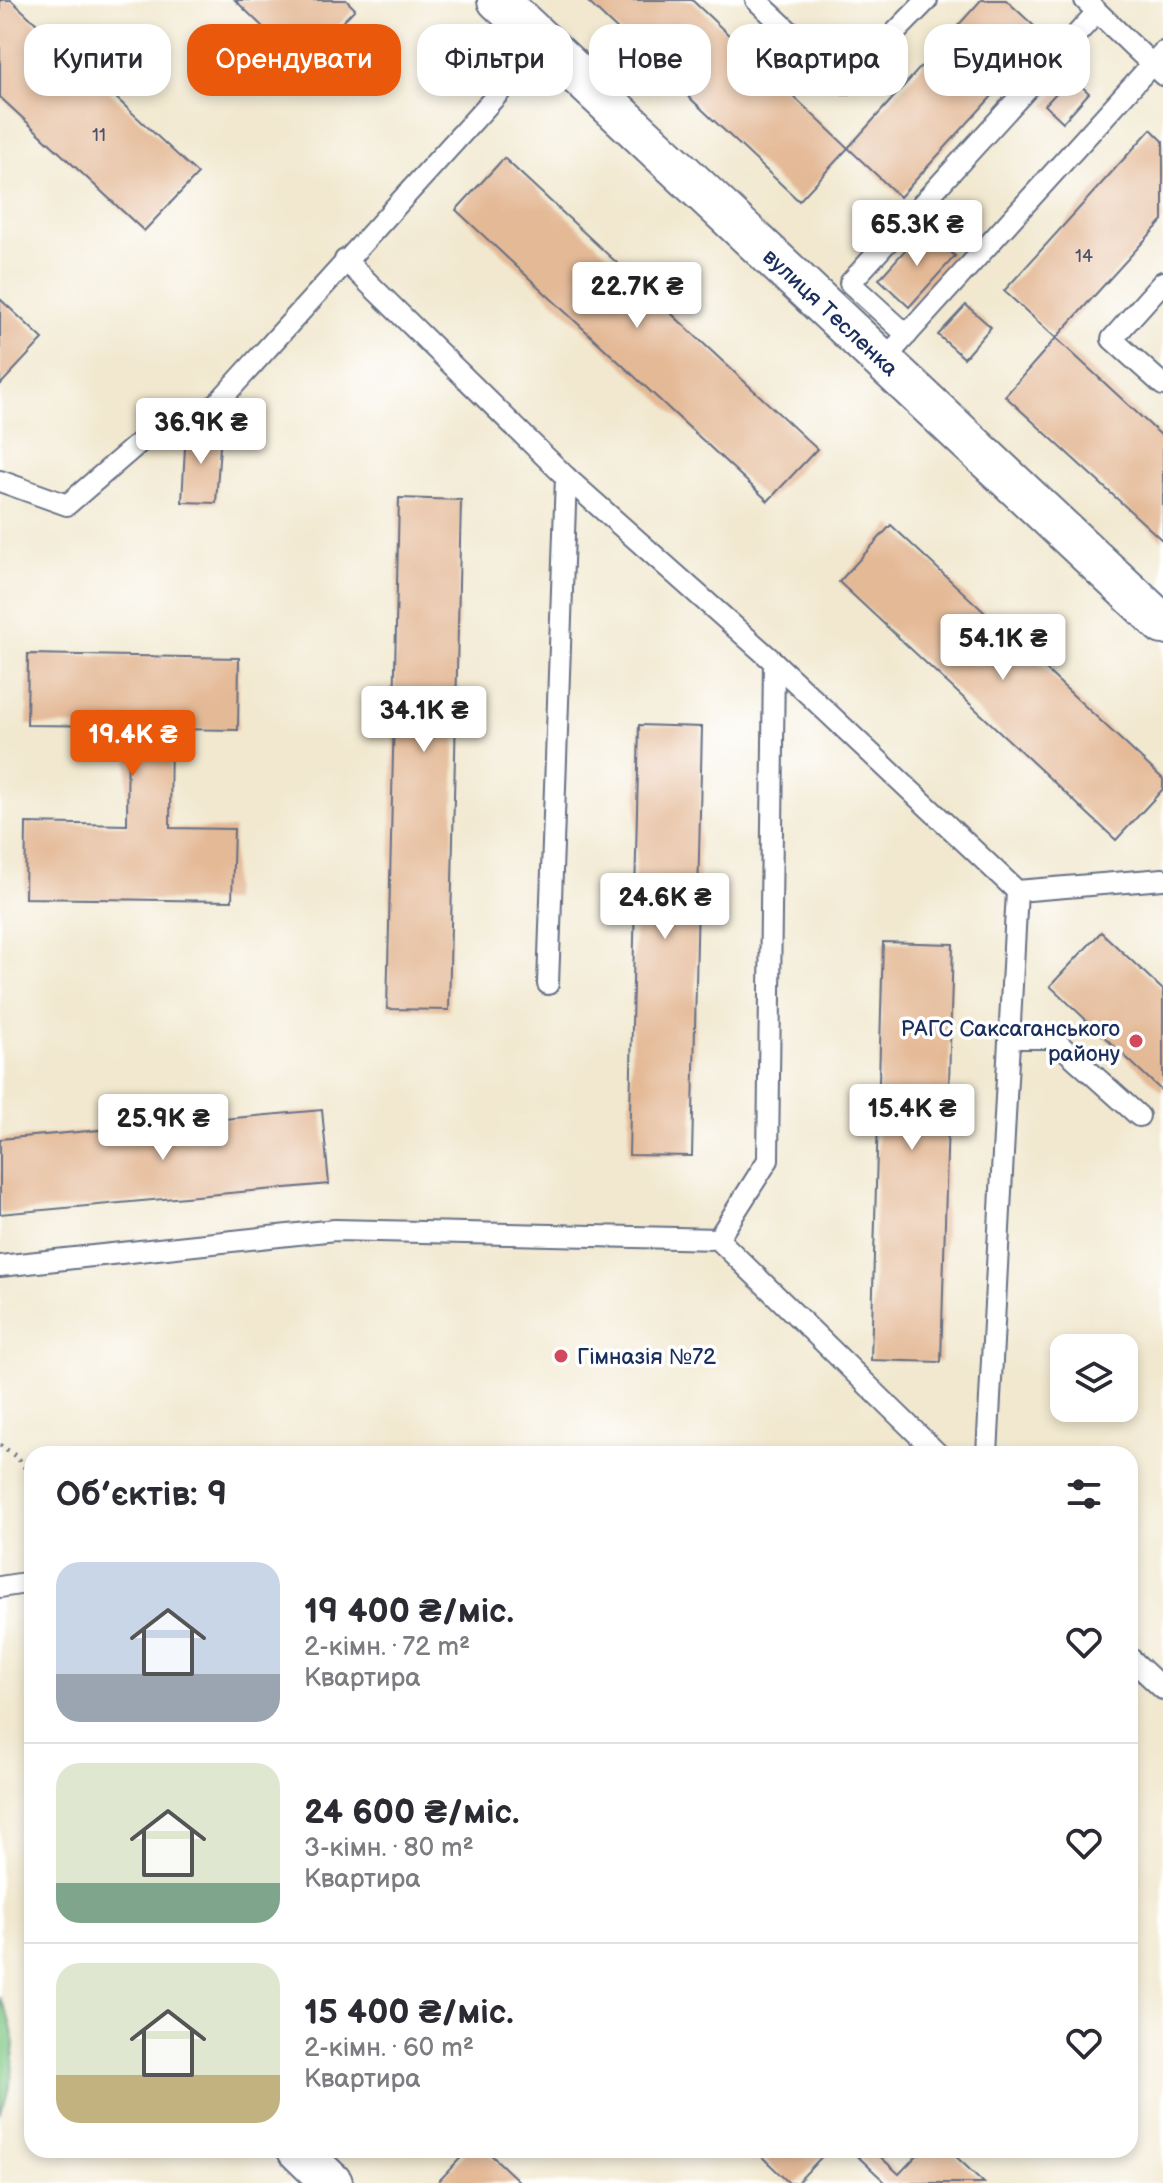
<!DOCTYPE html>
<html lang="uk">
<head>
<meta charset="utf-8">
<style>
  :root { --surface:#fff; --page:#f2f2f3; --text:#2b2b33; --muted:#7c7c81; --line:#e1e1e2; --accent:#ea580c }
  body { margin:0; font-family:"Balsamiq Sans",sans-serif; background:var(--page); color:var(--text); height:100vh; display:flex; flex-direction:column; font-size:30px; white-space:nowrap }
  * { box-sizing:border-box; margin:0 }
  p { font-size:26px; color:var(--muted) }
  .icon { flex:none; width:44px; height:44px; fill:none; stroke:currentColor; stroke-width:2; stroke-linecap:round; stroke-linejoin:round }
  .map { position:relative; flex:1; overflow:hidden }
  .drawer { position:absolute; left:24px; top:1446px; width:1114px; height:712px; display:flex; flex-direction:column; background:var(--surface); border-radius:24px; box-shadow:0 4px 12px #0003 }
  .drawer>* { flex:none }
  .guide { position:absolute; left:24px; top:24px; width:1116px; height:72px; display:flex; gap:16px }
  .buttons { position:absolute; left:1050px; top:1334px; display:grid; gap:16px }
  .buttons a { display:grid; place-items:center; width:88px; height:88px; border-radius:16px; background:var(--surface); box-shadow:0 4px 12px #0003; font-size:40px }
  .price { position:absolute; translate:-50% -68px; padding:0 18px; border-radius:8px; background:#fff; color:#222; font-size:26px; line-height:52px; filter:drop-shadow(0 2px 4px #0008) }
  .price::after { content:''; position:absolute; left:50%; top:48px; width:24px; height:18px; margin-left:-12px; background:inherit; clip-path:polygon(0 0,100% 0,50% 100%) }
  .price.current { background:var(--accent); color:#fff }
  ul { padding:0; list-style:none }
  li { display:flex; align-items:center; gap:24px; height:200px; padding:0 32px }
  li+li { border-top:2px solid var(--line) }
  li span { display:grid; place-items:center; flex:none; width:224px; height:160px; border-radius:24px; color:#555 }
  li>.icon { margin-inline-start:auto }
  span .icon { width:96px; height:96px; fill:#fffc; stroke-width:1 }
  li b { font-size:34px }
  h2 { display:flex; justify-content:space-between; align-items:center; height:96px; padding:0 32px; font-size:34px }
  .chip { padding:0 28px; border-radius:24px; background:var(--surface); box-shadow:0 4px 12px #0003; font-size:28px; line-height:72px }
  .chip.current { background:var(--accent); color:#fff }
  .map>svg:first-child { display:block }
  .green { fill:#7fc682; stroke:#4d7a70; stroke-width:2 }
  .building { fill:#e4b996 }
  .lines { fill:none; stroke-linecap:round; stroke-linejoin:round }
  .lane-casing { stroke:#667086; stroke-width:24 }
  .street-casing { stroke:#667086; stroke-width:44 }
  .path { stroke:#667086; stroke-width:5; stroke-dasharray:2 6; stroke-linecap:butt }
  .lane { stroke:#fff; stroke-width:20 }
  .street { stroke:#fff; stroke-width:40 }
  .poi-dot { fill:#d1495b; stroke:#fff; stroke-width:3 }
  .labels { text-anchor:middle; stroke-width:7; stroke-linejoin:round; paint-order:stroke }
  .number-label { font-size:18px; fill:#4d526c }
  .street-label { font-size:22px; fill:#1b2f5e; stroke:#fff }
  .poi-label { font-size:22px; fill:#1b2f5e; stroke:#fff; text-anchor:end }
</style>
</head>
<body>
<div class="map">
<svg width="1163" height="2183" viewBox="0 0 1163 2183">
  <rect width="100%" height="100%" fill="#fff"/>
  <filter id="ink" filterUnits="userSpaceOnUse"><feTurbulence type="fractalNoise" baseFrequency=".0125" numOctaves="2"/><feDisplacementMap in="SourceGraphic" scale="16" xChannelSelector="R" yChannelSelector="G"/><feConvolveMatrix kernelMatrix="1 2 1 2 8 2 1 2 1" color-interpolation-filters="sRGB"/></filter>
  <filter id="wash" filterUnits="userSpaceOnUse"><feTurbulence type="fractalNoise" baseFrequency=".006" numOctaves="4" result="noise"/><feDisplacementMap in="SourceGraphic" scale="32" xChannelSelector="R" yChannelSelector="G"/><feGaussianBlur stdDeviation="1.8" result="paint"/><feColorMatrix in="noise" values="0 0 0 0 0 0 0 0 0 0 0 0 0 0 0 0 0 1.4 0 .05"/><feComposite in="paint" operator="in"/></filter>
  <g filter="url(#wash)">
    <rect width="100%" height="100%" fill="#f1e8cf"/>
    <path class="green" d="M0 1999C22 2037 15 2076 0 2115Z"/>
    <g id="blocks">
      <g class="building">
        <path d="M0 0H11L198 174 144 231 0 97Z"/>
        <path d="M235 0H346L355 9 301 64Z"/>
        <path d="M586 0H692L848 148 799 201Z"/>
        <path d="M981 0H1006L1046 37 900 197 848 148Z"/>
        <path d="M1071 77 1089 93 1063 122 1045 105Z"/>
        <path d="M1151 129 1163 141V220L1056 338 1004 291Z"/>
        <path d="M504 158 817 449 768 501 456 210Z"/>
        <path d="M925 228 955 256 909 307 879 279Z"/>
        <path d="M0 299 43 339 0 385Z"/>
        <path d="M966 305 991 327 964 358 938 335Z"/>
        <path d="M1056 338 1163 437V541L1005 396Z"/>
        <path d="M186 429 221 431 216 503 182 502Z"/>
        <path d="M399 498 461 500 449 1010 387 1009Z"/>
        <path d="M891 525 1163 779V789L1116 840 839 582Z"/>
        <path d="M28 654 239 658 238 730 171 729 170 828 234 829 232 901 25 898 26 823 127 825 128 726 27 725Z"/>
        <path d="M639 725 702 727 692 1156 629 1155Z"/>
        <path d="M1101 932 1163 990V1092L1050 986Z"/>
        <path d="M883 942 953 944 941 1362 871 1360Z"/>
        <path d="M322 1110 329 1184 0 1214V1139Z"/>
        <path d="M468 2150H486L521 2183H437Z"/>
        <path d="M755 2150H828L797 2183H789Z"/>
        <path d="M851 2150H873L899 2174 922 2150H949L984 2183H886Z"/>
      </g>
    </g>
  </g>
  <g filter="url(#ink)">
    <use href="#blocks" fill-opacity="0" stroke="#667086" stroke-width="2"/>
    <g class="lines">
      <defs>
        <g id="lane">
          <path d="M756 0 845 84 927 0"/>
          <path d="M1085 0 1163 75"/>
          <path d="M345 260 566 477 774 662 1017 891 1163 879"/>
          <path d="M1163 282 1112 339 1163 385"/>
          <path d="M907 335 850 283 1097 12"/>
          <path d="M883 361 1163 52"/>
          <path d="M0 481 67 505 161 424 214 407 544 43"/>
          <path d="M548 984 566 477"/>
          <path d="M1010 1038H1052L1139 1116"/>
          <path d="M718 1239 768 1160 774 662"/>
          <path d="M0 1266 335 1230 718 1239 938 1454"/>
          <path d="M987 1454 1017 891"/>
          <path d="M0 1587 32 1582"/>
          <path d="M1130 1658 1163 1689"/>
        </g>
        <g id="street">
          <path d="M498 0 1163 624"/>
          <path d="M298 2150 332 2183"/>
        </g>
      </defs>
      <use href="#lane" class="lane-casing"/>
      <use href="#street" class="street-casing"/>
      <path class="path" d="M0 1445 18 1458 32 1477"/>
      <use href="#lane" class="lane"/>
      <use href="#street" class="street"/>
    </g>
  </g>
  <g class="poi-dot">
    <circle cx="1136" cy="1041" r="8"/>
    <circle cx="561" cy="1356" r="8"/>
  </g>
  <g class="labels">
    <g class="number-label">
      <text x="99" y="141">11</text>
      <text x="1084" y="262">14</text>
    </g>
    <g class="street-label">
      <text transform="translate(831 312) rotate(43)" y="8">вулиця Тесленка</text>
    </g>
    <g class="poi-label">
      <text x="1120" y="1036">РАГС Саксаганського<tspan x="1120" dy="25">району</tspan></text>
      <text x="577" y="1364" text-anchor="start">Гімназія №72</text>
    </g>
  </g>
</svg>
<div class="buttons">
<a><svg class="icon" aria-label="layers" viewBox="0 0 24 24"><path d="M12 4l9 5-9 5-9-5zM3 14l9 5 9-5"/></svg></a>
</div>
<b class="price" style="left:917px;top:268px">65.3K ₴</b>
<b class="price" style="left:637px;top:330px">22.7K ₴</b>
<b class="price" style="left:201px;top:466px">36.9K ₴</b>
<b class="price" style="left:1003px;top:682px">54.1K ₴</b>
<b class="price" style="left:424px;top:754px">34.1K ₴</b>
<b class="price current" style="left:133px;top:778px">19.4K ₴</b>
<b class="price" style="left:665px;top:941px">24.6K ₴</b>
<b class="price" style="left:912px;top:1152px">15.4K ₴</b>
<b class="price" style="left:163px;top:1162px">25.9K ₴</b>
<div class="guide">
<a class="chip">Купити</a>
<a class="chip current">Орендувати</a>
<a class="chip">Фільтри</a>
<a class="chip">Нове</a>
<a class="chip">Квартира</a>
<a class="chip">Будинок</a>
</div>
<section class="drawer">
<h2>Об’єктів: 9<svg class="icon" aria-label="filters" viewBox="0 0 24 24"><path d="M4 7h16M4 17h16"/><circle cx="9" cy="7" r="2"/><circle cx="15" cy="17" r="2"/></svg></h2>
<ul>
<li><span style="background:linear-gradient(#c9d6e8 70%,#9aa5b1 0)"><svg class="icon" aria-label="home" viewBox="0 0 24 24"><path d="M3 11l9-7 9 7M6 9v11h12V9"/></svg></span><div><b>19 400 ₴/міс.</b><p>2-кімн. · 72 m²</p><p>Квартира</p></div><svg class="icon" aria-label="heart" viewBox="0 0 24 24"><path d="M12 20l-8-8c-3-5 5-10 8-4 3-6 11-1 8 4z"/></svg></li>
<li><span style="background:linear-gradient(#dfe7d0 75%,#7fa58c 0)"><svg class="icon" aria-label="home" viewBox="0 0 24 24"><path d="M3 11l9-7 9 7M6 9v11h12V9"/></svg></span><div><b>24 600 ₴/міс.</b><p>3-кімн. · 80 m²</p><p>Квартира</p></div><svg class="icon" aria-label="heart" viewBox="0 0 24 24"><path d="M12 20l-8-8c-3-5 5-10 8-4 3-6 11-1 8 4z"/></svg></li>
<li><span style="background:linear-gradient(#dfe7d0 70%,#c2b280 0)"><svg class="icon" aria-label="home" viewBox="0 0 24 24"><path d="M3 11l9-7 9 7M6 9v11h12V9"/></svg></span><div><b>15 400 ₴/міс.</b><p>2-кімн. · 60 m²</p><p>Квартира</p></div><svg class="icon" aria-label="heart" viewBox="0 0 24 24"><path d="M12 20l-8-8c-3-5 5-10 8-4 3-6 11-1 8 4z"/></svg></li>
</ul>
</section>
</div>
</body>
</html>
